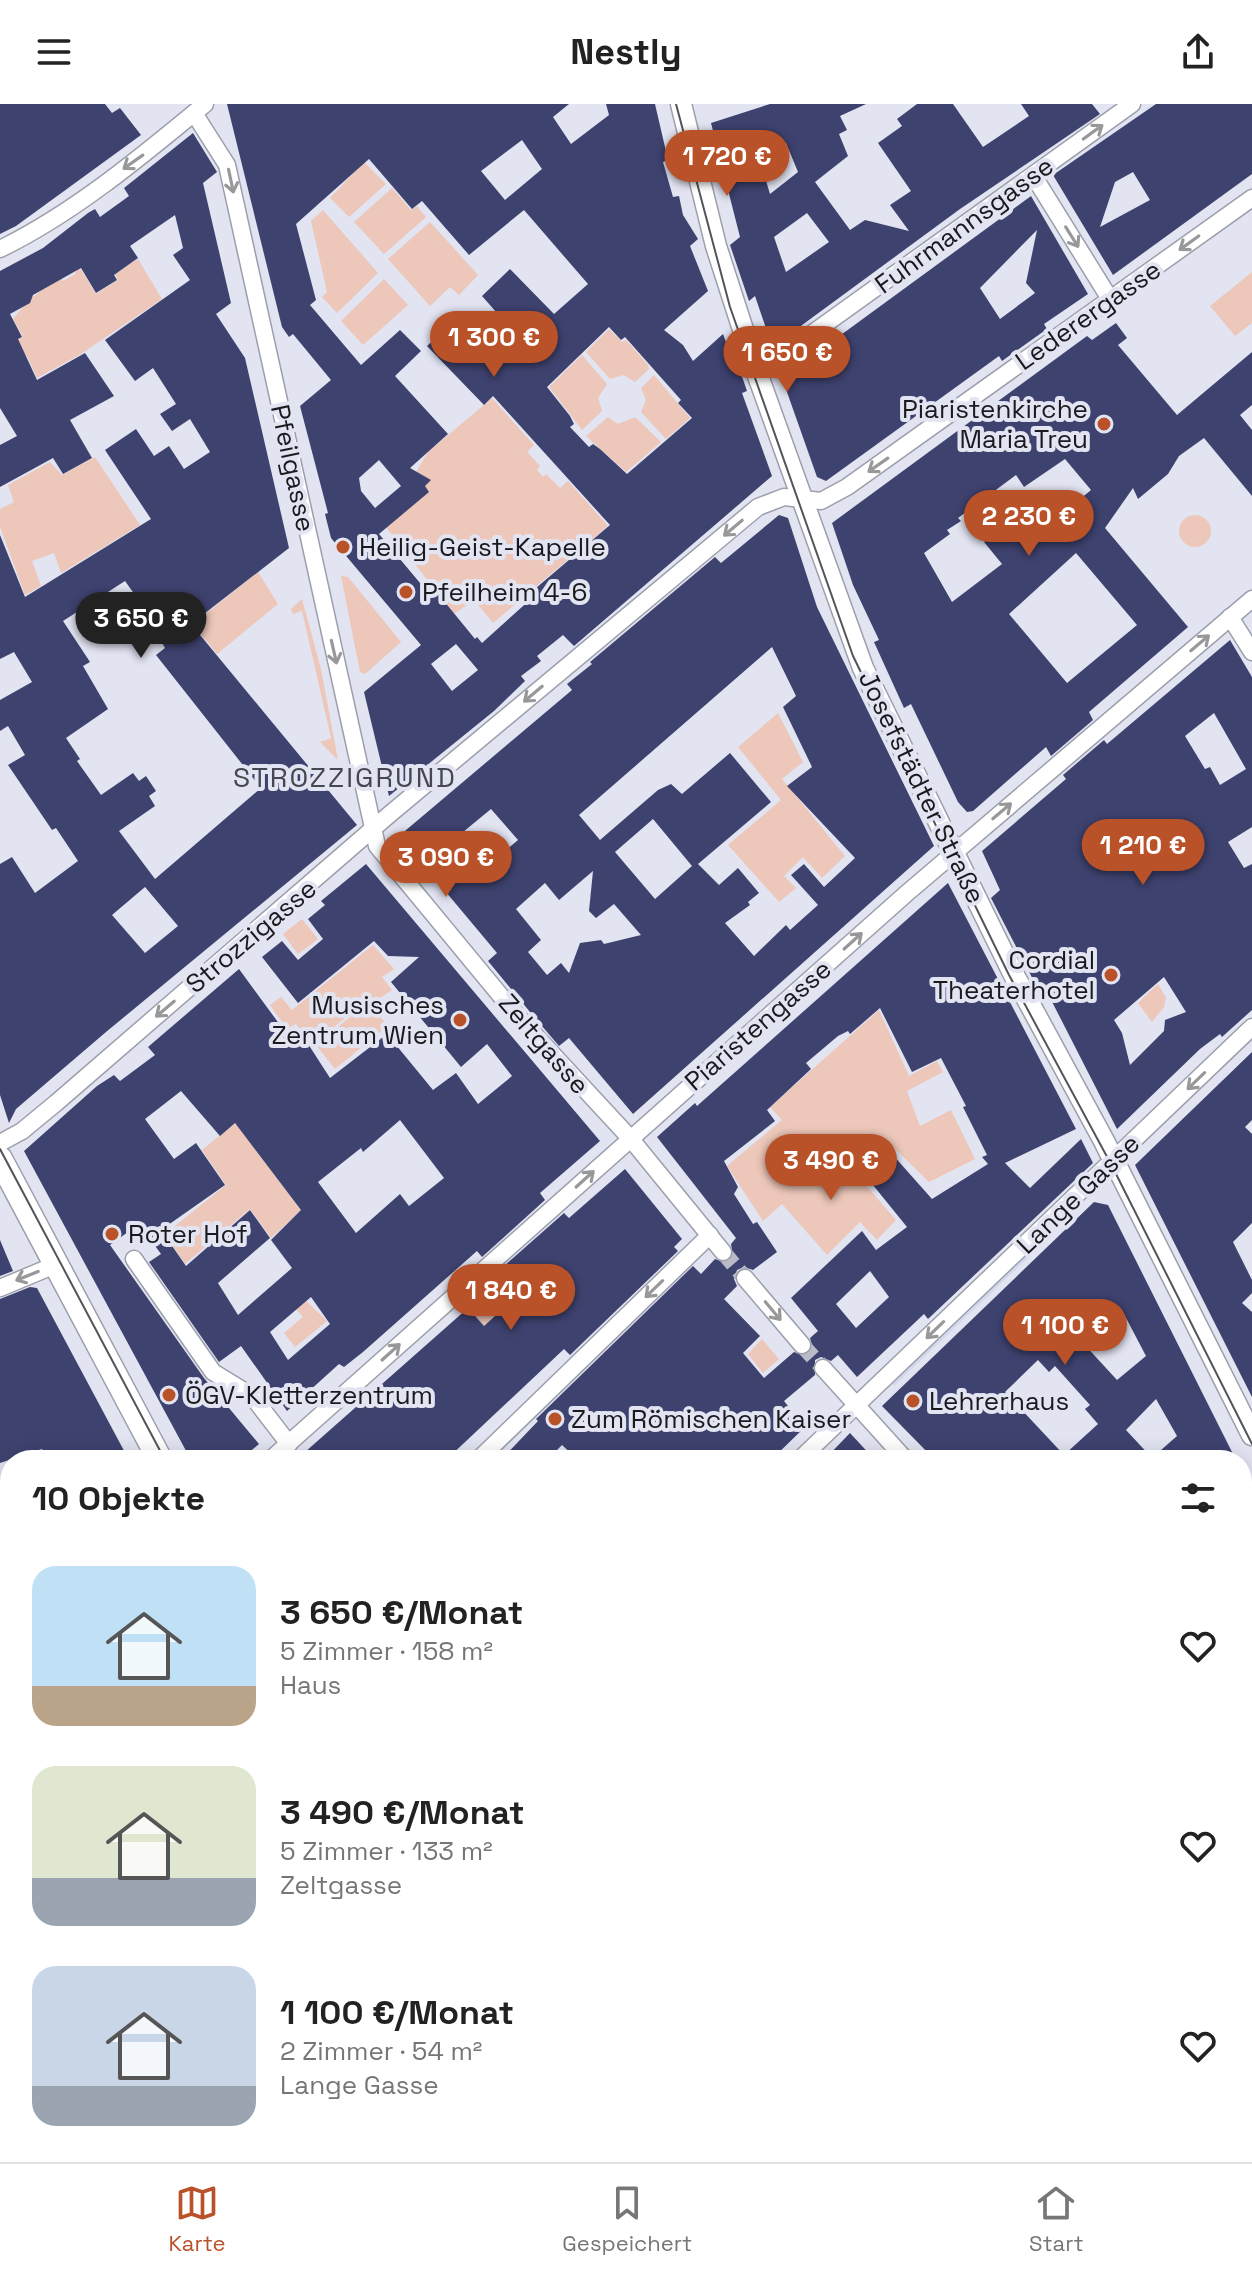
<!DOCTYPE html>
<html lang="de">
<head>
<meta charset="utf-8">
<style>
  :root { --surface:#fff; --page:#f2f2f2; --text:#222; --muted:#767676; --line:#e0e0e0; --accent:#b95229 }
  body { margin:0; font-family:"Space Grotesk",sans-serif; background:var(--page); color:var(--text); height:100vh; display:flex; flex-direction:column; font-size:30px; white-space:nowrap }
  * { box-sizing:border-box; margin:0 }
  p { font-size:26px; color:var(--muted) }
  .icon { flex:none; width:44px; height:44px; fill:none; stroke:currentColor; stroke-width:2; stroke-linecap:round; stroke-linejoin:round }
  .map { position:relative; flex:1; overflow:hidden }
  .sheet { position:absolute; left:0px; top:1346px; width:1252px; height:712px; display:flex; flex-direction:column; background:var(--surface); border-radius:32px 32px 0 0; box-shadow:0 4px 20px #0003 }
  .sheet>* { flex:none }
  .price { position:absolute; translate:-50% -68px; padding:0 18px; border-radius:28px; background:var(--accent); color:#fff; font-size:26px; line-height:52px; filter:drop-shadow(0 2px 4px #0008) }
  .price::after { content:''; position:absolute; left:50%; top:48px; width:24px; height:18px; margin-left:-12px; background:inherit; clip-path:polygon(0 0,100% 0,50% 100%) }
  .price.active { background:#222; color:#fff }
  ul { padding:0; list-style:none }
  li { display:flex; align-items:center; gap:24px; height:200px; padding:0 32px }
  li span { display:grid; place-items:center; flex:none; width:224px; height:160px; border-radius:24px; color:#555 }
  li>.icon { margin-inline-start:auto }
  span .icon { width:96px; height:96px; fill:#fffc; stroke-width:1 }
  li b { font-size:34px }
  h2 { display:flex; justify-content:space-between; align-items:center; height:96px; padding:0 32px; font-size:34px }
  header { display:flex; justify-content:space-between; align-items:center; height:104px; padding:0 32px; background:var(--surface); font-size:36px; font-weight:800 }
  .tabs { display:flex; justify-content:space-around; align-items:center; height:112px; border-top:2px solid var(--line); background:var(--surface); font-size:22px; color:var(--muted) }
  .tabs a { display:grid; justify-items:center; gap:4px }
  .tabs .active { color:var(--accent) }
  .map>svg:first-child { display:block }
  .built { fill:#d4d8ed }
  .green { fill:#edc7b9 }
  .building { fill:#3e426f; fill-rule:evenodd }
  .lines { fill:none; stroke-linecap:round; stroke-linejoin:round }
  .minor-tunnel { stroke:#babbc8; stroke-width:16; stroke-dasharray:16 8; stroke-linecap:butt }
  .pedestrian-casing { stroke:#9c9fab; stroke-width:15 }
  .minor-casing { stroke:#9c9fab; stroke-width:19 }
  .tertiary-casing { stroke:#9c9fab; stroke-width:23 }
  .secondary-casing { stroke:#9c9fab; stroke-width:27 }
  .pedestrian { stroke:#fff; stroke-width:12 }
  .minor { stroke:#fff; stroke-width:16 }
  .tertiary { stroke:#fff; stroke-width:20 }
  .secondary { stroke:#fff; stroke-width:24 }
  .tram { stroke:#53545c; stroke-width:2 }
  .oneway { stroke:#98989a }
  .poi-dot { fill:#b95229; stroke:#e2e4f2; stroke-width:3 }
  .labels { text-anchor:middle; stroke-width:8; stroke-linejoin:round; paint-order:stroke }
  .street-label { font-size:26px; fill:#19191e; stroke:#e2e4f2 }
  .poi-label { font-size:26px; fill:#19191e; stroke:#e2e4f2; text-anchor:start }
  .neighbourhood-label { font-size:28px; letter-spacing:2px; fill:#454752; stroke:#e2e4f2 }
</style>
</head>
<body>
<header><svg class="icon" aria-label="menu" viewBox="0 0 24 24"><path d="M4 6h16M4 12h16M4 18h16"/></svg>Nestly<svg class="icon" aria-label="share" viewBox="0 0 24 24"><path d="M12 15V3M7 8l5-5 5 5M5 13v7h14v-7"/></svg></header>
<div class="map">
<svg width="1252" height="2058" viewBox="0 0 1252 2058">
  <rect width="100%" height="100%" fill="#e2e4f2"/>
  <path class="built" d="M1065 1091 1078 1106 894 1282 880 1267Z"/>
  <g class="green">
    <path d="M364 58 386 80 349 113 330 94Z"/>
    <path d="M392 84 411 106 417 102 426 113 384 150 354 118Z"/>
    <path d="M323 106 378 169 337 209 322 193 327 188 311 117Z"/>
    <path d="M430 118 478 171 459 191 450 183 430 202 388 155Z"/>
    <path d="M138 155 162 195 81 250 37 274 27 252 9 260 3 245 23 233 13 215C27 197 41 185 60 173L63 177 75 170 78 161 96 190 118 176 115 170Z"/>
    <path d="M1252 168V219L1235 232 1210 202Z"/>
    <path d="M384 175 408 201 363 241 341 217Z"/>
    <path d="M609 225 622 238 626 236 648 261 649 265 635 278 624 271 610 275 586 248Z"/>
    <path d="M582 251 607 280 598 294 602 307 582 326 549 283Z"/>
    <path d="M654 271 690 314 666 335 641 308 646 296 641 284Z"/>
    <path d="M492 294 534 341 527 348 540 362 537 366 543 373 546 370 560 384 568 377 608 422 493 519 474 496 454 510 385 422 428 388 425 382 428 379 414 371 428 348Z"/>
    <path d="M608 313 618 320 635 313 661 338 626 368 586 332Z"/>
    <path d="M95 353 140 421 61 469 54 449 32 457 41 482 25 491 0 423V405L14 398 8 381 50 358 62 371Z"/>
    <circle cx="1195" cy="427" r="16"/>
    <path d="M258 468 278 500 217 550 189 516 198 510 202 513Z"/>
    <path d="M341 472 348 473 401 538 365 570 360 568Z"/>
    <path d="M302 495 321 565 338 656 320 638 331 634 302 507 293 510 291 505Z"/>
    <path d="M778 609 803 658 782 675 845 752 822 774 803 753 784 772 796 784 779 798 728 741 781 696 738 643Z"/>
    <path d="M302 815 318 835 298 850 283 830Z"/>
    <path d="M373 841 394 865 382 873 392 886 374 898 369 894 312 941 296 920 287 925 270 901 281 893 292 906Z"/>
    <path d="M1158 880 1166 894 1164 903 1152 918 1138 899Z"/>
    <path d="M368 898 388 922 335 965 316 941Z"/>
    <path d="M879 906 909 972 937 957 943 968 907 987 920 1022 951 1006 975 1055 929 1078 883 1033 851 1064 896 1116 877 1136 860 1118 827 1151 782 1100 763 1117 727 1062 782 1016 770 1003Z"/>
    <path d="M235 1019 301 1106 271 1134 250 1105 185 1160 165 1130 226 1081 202 1046Z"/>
    <path d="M502 1175 517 1193 484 1222 468 1204Z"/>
    <path d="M306 1197 327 1217 295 1243 284 1229 303 1213 296 1205Z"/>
    <path d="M762 1235 779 1255 763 1269 748 1250Z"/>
    <path d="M507 2048H706L714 2058H496Z"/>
    <path d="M958 2048H1047L1051 2058H947Z"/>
  </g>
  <g class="building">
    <path d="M0 0H105L112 9 120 4 141 31 16 122 0 130Z"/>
    <path d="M227 0H569L553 13 571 40 609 11 606 0H655L668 56 663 58 673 93 679 92 683 111 698 135 690 142 708 187 664 226 683 241 693 257 723 230 732 254 735 252 747 287 742 289 772 372 574 542 563 531 537 552 541 557 521 572 525 577 494 607 389 692 364 588 421 541 331 434 325 410 328 409 300 302 331 276 293 230 289 233 282 223ZM522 36 542 65 505 96 481 67ZM369 55 412 105 422 97 469 151 524 106 588 180 554 210 510 165 482 192 497 209 474 232 457 215 427 242 484 301 493 292 610 421 529 490 532 494 482 539 477 533 475 535 426 475 420 479 379 430 429 388 425 382 431 376 410 364 448 330 395 272 421 247 400 226 361 261 310 201 316 196 296 120ZM609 223 621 236 625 233 681 296 678 299 692 314 627 370 600 345 593 340 589 343 570 323 574 320 570 312 547 283ZM379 356 401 382 375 404 361 387 359 374ZM456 540 478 566 452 587 431 560Z"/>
    <path d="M770 0H866L840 12 847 26 839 30 848 52 815 78 850 126 865 116 909 127 890 101 911 87 878 39 902 22 897 15 917 0H953L983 43 1029 12 1021 0H1092L1100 10 960 105 779 238 770 236 755 192 749 197 730 141 740 133 711 19ZM786 39 798 68 770 90 761 60ZM807 109 829 138 786 168 774 133Z"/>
    <path d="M1156 0H1252V70L1113 171 1053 71ZM1133 68 1150 96 1100 123 1115 78Z"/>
    <path d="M193 29 217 68 203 79 231 199 216 210 245 254 289 444 191 520 357 721 106 928 16 1005 9 1019 0 991V760L12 753 35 789 78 757 56 724 52 726 8 661 25 651 8 622 0 627V596L32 578 14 548 0 555V431L25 493 151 415 105 346 136 325 154 352 169 342 184 365 210 348 190 315 172 327 160 310 176 300 153 264 135 277 105 236 190 176 173 151 183 144 175 111 130 142 138 154 114 171 117 176 96 189 81 164 33 191 30 199 10 210 22 233 18 235 37 276 85 249 114 292 70 316 92 354 63 370 53 354 0 383V341L17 332 0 304V167L43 144 88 109 95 105 100 113 129 92 124 84ZM125 477 158 523 155 526 165 544 156 551 261 684 155 775 119 727 155 702 149 692 156 687 146 672 139 677 133 669 101 691 77 657 80 655 66 634 108 605 83 562 90 558 63 517ZM145 783 178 822 145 849 112 811Z"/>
    <path d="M1031 92 1088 190 1044 220 1047 225 1002 257 999 252 826 377 817 373 782 274ZM1037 126 1026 179 1035 189 1000 215 980 184Z"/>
    <path d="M1116 219 1127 234 1118 241 1177 311 1252 248V301L1240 311 1252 326V392L1204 334 1179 352 1168 370 1138 395 1133 384 1105 424 1188 523 1089 608 1093 616 1051 652 1046 643 973 707 967 708 958 698 911 600 904 604 874 538 879 536 853 481 832 419 1087 232 1092 236ZM1065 355 1091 386 1030 437 1010 418 984 438 1002 460 952 498 924 449 950 430 947 426 961 417 958 414 1016 371 1024 383ZM1076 449 1137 521 1067 579 1009 510Z"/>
    <path d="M779 411 788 414 817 503 934 742 633 1010 569 934 559 942 530 908 488 857 497 849 399 732 572 586 567 580 592 560 590 558 715 453 721 459ZM772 543 796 592 783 603 812 663 787 682 855 754 824 783 804 760 791 771 818 801 790 826 786 821 754 852 725 819 750 801 748 798 759 789 738 764 719 781 698 760 771 698 730 649 682 690 671 680 658 686 600 736 579 711ZM491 705 518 736 484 765 457 733ZM653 715 692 762 655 795 615 748ZM593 767 589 807 596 814 614 800 641 831 604 840 601 836 580 839 569 869 561 859 547 871 528 848 541 836 516 805 545 779 559 796Z"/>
    <path d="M1230 536 1252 573V723L1228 738 1244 764 1252 760V906L1222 933 1220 930 1200 945 1117 1025 1046 886 1041 891 991 794 1000 786 982 747 1066 675 1063 671 1104 636 1107 640ZM1214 609 1246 665 1220 681 1210 663 1205 665 1185 632ZM1164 873 1186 908 1165 916 1164 927 1130 961 1122 929 1114 916Z"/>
    <path d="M366 760 600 1037 540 1089 545 1096 482 1153 477 1147 363 1248 344 1263 339 1260 287 1307 241 1242 219 1258 149 1158 161 1150 139 1120 110 1141 204 1274 259 1340 240 1356H191L24 1047 97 982 114 971 120 977 155 951 148 943 239 865 291 936 301 929 330 974 387 930 433 986 456 969 478 1000 512 972 487 940 461 963 391 878 419 853 388 852 374 837 298 899 262 853 282 837 298 856 323 835 308 815 325 801 321 797ZM181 987 220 1032 235 1019 301 1106 271 1136 292 1164 238 1211 218 1179 270 1134 250 1106 186 1162 161 1126 225 1081 196 1039 174 1055 145 1015ZM400 1016 444 1074 409 1102 400 1090 356 1129 318 1078 361 1044 363 1048ZM311 1193 330 1220 288 1256 270 1228Z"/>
    <path d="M948 779 1076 1025 1005 1059 1030 1084 1081 1035 1093 1059 928 1215 924 1210 857 1273 838 1251 831 1257 821 1253 815 1256V1271L784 1297 805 1323 771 1356H578L562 1341 547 1356H501L538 1317 536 1315 693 1162 701 1170 715 1155 726 1159 733 1153 731 1140 736 1134 657 1033 695 999 697 1002ZM880 904 912 968 941 954 966 1002 963 1003 987 1051 982 1053 988 1060 932 1095 884 1041 860 1065 907 1123 876 1146 862 1127 791 1194 818 1227 810 1234 813 1244 805 1252 794 1248 764 1274 743 1249 760 1232 724 1195 737 1182 734 1175 737 1166 744 1163 753 1166 777 1148 757 1118 753 1120 734 1090 738 1083 724 1057 775 1017 767 1006 811 965 806 959 838 932 848 927 850 930ZM870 1167 889 1193 856 1224 836 1200Z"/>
    <path d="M1252 948V1016L1245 1023 1252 1030V1119L1233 1138 1252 1176V1189L1242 1199 1252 1208V1293L1135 1061Z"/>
    <path d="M625 1065 682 1135 674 1143 678 1147 570 1251 564 1245 446 1356H296L468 1204 484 1222 516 1193 496 1169 564 1109 569 1114Z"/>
    <path d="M1094 1098 1108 1101 1236 1356H935L882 1302ZM1125 1212 1146 1252 1117 1276 1083 1239ZM1038 1256 1049 1268 1055 1262 1090 1301 1085 1305 1098 1320 1064 1351 1005 1288ZM1156 1295 1177 1332 1152 1354 1126 1326Z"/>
    <path d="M0 1136 13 1167 0 1172Z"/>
    <path d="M30 1183 37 1184 129 1356H48L42 1345 0 1359V1195Z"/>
    <path d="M850 1329 875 1356H824Z"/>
  </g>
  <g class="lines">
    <g class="minor-tunnel">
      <path d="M723 1148 745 1174"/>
      <path d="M802 1241 823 1264"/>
    </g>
    <defs>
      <path id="pedestrian" d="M0 1837 10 1836"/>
      <g id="minor">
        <path d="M194 9 227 61 377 742 519 914 630 1034 723 1148"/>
        <path d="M1033 71 1110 195"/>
        <path d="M0 145C74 109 142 52 205 0"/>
        <path d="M757 269 1132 0"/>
        <path d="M1230 513 1252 548"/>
        <path d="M0 1039 22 1027 56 999 390 710 758 403 784 393 821 397 847 383 1252 94"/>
        <path d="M134 1155 213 1268 252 1292 289 1340"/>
        <path d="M745 1174 802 1241"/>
        <path d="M0 1184 55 1161"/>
        <path d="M823 1264 906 1356"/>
        <path d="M270 1356 907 789 1252 495"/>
        <path d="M478 1356 710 1131"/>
        <path d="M799 1356 1252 923"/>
        <path d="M0 1586 10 1580"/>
        <path d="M1250 1837 1252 1844"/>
        <path d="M1074 2048 1078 2058"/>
        <path d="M317 2058 330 2048"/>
        <path d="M1248 2058 1252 2056"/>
      </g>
      <path id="tertiary" d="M681 0 716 142 757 269 863 564 1014 871 1104 1037 1252 1331"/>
      <g id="secondary">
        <path d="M0 1055 160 1356"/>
        <path d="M1242 1674 1252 1670"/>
        <path d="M1242 1705 1252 1699"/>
        <path d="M0 1721 10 1734"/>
        <path d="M238 2048 246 2058"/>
        <path d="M732 2048 742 2058"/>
        <path d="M787 2048 797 2058"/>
        <path d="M852 2058 859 2048"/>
        <path d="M894 2058 902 2048"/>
      </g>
    </defs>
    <use href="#pedestrian" class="pedestrian-casing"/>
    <use href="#minor" class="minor-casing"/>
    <use href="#tertiary" class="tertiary-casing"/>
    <use href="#secondary" class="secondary-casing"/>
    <use href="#pedestrian" class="pedestrian"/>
    <use href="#minor" class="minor"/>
    <use href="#tertiary" class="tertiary"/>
    <use href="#secondary" class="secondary"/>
    <g class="tram">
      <path d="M676 0 730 203 853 552 1009 871 1112 1062 1252 1340"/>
      <path d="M0 1045 165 1356"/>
      <path d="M766 2048 776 2058"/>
    </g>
  </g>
  <defs><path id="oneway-shaft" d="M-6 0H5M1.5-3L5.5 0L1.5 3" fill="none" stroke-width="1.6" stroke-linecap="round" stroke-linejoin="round" transform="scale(2)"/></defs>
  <g class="oneway">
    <use href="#oneway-shaft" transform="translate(1093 28) rotate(-36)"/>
    <use href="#oneway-shaft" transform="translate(133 58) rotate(145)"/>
    <use href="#oneway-shaft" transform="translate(231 77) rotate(78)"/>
    <use href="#oneway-shaft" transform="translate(1072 133) rotate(58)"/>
    <use href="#oneway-shaft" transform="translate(1189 139) rotate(144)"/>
    <use href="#oneway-shaft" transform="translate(878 361) rotate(145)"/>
    <use href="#oneway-shaft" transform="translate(733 424) rotate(140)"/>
    <use href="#oneway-shaft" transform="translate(1200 539) rotate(-40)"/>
    <use href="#oneway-shaft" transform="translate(334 548) rotate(77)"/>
    <use href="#oneway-shaft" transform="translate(533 590) rotate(140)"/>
    <use href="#oneway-shaft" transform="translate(1002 707) rotate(-40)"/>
    <use href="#oneway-shaft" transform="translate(853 837) rotate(-42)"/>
    <use href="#oneway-shaft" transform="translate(165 905) rotate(140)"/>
    <use href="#oneway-shaft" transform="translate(1196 977) rotate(136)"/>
    <use href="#oneway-shaft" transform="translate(585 1075) rotate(-42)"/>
    <use href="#oneway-shaft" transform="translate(27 1172) rotate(158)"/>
    <use href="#oneway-shaft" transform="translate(654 1185) rotate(136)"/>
    <use href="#oneway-shaft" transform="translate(773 1207) rotate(50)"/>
    <use href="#oneway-shaft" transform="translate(935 1226) rotate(136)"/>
    <use href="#oneway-shaft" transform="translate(391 1248) rotate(-42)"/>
  </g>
  <g class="poi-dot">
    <circle cx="1104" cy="320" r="8"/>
    <circle cx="343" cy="443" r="8"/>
    <circle cx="406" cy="488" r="8"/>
    <circle cx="1111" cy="871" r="8"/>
    <circle cx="460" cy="916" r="8"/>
    <circle cx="112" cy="1130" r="8"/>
    <circle cx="169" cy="1291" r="8"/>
    <circle cx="913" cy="1297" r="8"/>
    <circle cx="555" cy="1315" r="8"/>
  </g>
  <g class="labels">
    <g class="street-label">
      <text transform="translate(964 121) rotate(-36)" y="9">Fuhrmannsgasse</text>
      <text transform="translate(1088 211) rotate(-35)" y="9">Lederergasse</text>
      <text transform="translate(293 364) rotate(78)" y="9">Pfeilgasse</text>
      <text transform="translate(922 683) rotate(64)" y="9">Josefstädter Straße</text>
      <text transform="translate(251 832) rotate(-40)" y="9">Strozzigasse</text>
      <text transform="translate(758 921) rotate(-41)" y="9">Piaristengasse</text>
      <text transform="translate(544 940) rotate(49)" y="9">Zeltgasse</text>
      <text transform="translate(1078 1090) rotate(-44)" y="9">Lange Gasse</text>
    </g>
    <g class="poi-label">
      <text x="1088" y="314" text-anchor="end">Piaristenkirche<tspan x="1088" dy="30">Maria Treu</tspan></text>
      <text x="359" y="452">Heilig-Geist-Kapelle</text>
      <text x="422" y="497">Pfeilheim 4-6</text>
      <text x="1095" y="865" text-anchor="end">Cordial<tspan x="1095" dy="30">Theaterhotel</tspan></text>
      <text x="444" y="910" text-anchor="end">Musisches<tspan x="444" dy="30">Zentrum Wien</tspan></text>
      <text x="128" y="1139">Roter Hof</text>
      <text x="185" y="1300">ÖGV-Kletterzentrum</text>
      <text x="929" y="1306">Lehrerhaus</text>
      <text x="571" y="1324">Zum Römischen Kaiser</text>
    </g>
    <g class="neighbourhood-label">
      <text x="345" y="683">STROZZIGRUND</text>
    </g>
  </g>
</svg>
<b class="price" style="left:727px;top:94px">1 720 €</b>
<b class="price" style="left:494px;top:275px">1 300 €</b>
<b class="price" style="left:787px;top:290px">1 650 €</b>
<b class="price" style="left:1029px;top:454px">2 230 €</b>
<b class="price active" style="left:141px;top:556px">3 650 €</b>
<b class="price" style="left:1143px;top:783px">1 210 €</b>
<b class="price" style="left:446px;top:795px">3 090 €</b>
<b class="price" style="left:831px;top:1098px">3 490 €</b>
<b class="price" style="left:511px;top:1228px">1 840 €</b>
<b class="price" style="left:1065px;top:1263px">1 100 €</b>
<section class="sheet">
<h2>10 Objekte<svg class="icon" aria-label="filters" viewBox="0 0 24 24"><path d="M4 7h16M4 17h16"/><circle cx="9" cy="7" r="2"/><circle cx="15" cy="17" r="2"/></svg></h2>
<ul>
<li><span style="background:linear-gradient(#bfe0f5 75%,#b9a48a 0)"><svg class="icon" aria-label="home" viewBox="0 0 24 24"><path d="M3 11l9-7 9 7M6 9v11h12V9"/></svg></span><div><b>3 650 €/Monat</b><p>5 Zimmer · 158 m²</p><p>Haus</p></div><svg class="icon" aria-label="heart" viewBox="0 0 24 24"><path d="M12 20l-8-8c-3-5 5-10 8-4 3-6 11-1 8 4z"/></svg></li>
<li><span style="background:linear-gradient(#dfe7d0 70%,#9aa5b1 0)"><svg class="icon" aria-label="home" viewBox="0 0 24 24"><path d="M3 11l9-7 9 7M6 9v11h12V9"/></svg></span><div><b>3 490 €/Monat</b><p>5 Zimmer · 133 m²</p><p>Zeltgasse</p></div><svg class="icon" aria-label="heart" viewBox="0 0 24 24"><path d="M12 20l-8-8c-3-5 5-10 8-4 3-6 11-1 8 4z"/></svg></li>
<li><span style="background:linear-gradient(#c9d6e8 75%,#9aa5b1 0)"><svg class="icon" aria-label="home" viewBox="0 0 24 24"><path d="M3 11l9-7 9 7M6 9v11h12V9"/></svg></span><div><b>1 100 €/Monat</b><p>2 Zimmer · 54 m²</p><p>Lange Gasse</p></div><svg class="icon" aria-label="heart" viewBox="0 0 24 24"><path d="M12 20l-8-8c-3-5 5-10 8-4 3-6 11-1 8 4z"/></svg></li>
</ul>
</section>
</div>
<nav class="tabs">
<a class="active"><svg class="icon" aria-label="map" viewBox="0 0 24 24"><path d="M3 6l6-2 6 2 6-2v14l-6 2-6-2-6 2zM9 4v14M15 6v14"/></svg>Karte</a>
<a><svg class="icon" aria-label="saved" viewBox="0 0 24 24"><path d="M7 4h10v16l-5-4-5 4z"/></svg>Gespeichert</a>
<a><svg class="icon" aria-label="home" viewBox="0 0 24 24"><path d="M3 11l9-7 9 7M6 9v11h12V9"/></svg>Start</a>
</nav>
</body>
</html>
